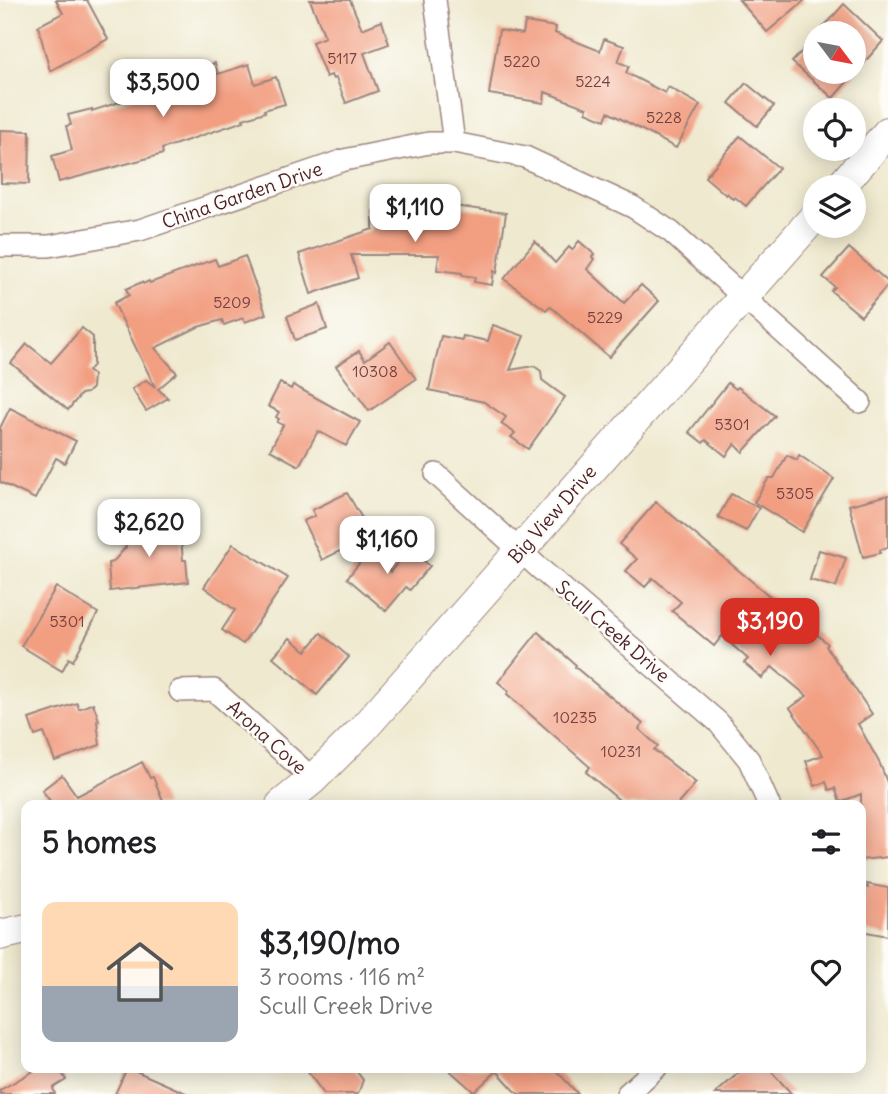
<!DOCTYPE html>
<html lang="en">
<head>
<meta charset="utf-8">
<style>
  :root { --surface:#fff; --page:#f6f6f6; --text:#202124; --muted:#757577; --line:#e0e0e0; --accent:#d93025 }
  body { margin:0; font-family:Delius,sans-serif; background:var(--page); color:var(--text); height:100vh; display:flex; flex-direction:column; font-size:26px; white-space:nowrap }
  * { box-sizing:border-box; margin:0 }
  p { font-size:23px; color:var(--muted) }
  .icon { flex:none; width:38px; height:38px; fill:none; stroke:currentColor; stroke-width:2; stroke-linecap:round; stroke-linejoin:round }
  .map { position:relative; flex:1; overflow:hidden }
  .drawer { position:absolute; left:21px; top:800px; width:845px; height:273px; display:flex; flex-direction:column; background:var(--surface); border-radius:14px; box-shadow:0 4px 18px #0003 }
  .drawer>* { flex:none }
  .needle { width:46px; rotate:122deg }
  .fabs { position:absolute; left:803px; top:21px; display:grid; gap:14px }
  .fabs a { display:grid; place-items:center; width:63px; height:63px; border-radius:50%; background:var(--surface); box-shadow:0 4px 18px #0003; font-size:35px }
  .price { position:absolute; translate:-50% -60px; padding:0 16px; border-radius:14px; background:#fff; color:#222; font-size:23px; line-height:46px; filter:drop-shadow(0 2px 4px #0008) }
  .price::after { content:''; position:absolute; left:50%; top:42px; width:21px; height:16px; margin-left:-10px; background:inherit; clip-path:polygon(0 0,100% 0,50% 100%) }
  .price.on { background:var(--accent); color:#fff }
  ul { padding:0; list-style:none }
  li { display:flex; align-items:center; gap:21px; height:175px; padding:0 21px }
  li+li { border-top:2px solid var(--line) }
  li span { display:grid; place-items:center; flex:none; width:196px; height:140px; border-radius:14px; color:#555 }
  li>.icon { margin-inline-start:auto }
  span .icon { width:84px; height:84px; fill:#fffc; stroke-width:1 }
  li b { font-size:30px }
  h2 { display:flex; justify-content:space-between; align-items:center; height:84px; padding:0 21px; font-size:30px }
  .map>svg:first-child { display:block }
  .building { fill:#f29e81 }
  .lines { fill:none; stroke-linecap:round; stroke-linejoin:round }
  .street-casing { stroke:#9c847d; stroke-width:24 }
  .secondary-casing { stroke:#9c847d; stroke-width:32 }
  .street { stroke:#fff; stroke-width:21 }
  .secondary { stroke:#fff; stroke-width:30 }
  .labels { text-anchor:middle; stroke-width:5; stroke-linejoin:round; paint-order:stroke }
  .number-label { font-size:16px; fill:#743f40 }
  .street-label { font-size:19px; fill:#4a1f2b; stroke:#fdfcf7 }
</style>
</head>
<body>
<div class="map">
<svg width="888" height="1094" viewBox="0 0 888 1094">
  <rect width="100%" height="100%" fill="#fdfcf7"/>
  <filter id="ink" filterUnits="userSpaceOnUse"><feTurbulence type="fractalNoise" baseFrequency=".0143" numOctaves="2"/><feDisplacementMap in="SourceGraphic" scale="14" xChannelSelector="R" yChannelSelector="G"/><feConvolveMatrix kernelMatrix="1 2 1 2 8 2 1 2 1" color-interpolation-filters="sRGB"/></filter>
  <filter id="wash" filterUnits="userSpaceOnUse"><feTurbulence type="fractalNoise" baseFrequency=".00686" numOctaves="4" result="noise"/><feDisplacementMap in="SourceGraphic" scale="28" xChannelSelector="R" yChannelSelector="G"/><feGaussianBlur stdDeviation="1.57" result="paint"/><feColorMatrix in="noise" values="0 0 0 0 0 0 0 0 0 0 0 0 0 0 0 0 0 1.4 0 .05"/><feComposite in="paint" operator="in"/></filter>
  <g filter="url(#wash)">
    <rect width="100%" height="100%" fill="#efe9cf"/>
    <g id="blocks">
      <g class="building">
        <path d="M56 0H87L108 39 50 71 38 26 63 13Z"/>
        <path d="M310 0H350L362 29 382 21 389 44 364 53 378 91 346 103 336 78 333 79 331 75 326 77 312 42 325 37Z"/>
        <path d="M739 0H805L767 32Z"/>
        <path d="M844 4 883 41 833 98 792 62 816 36V72H854V33H818Z"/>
        <path d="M525 22 556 27 555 33 600 51 604 39 624 46 618 62 629 66 626 73 665 93 668 87 700 105 676 148 608 112 605 120 586 112 587 108 545 92 544 103 489 94 499 30 523 34Z"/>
        <path d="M215 63 218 74 249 64 255 84 276 77 285 104 264 110 265 112 243 119 244 121 162 149 163 154 59 182 52 156 72 150 66 126 71 125 68 115 92 109V111L191 79 188 71Z"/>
        <path d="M746 83 774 106 757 126 729 103Z"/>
        <path d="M0 130 30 131 29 184 1 183Z"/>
        <path d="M740 136 779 168 746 206 735 197 733 199 727 193 726 195 705 177Z"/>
        <path d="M446 205 506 213 497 273 494 271 492 285 474 282 475 277 462 275V273L437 270 439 255H351L358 278 311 294 299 254 373 229V211L397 210 396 208H446Z"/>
        <path d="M535 241 555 263 569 247 572 250 579 241 594 254 592 257 594 259 587 269 624 303 641 285 659 301 609 357 550 306 546 310 504 279Z"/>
        <path d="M849 248 888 282V285L861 316 831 291 835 287 823 277Z"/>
        <path d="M245 256 266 314 245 322 243 318 224 325 222 320 198 327 155 348 177 373 158 389 168 398 146 411 132 389 146 380 155 387 114 303 129 295 126 289 142 282 143 284 149 281 150 283 215 259 218 266Z"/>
        <path d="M319 304 327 329 295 340 287 316Z"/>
        <path d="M493 325 524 336 510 370 534 366 541 371 542 380 565 397 528 449 511 437 515 433 501 424 506 417 484 402 429 390 441 336 462 340 463 336 488 341Z"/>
        <path d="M82 328 93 337V365L88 371 93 375 92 388 87 393 81 394 68 410 11 363 27 344 51 363Z"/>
        <path d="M390 342 416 379 369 411 336 366 359 351 365 360Z"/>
        <path d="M280 383 291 389 293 385 360 422 346 446 318 431 299 466 270 450 283 425 277 422 279 419 276 417 279 412 268 406Z"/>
        <path d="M728 383 736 389 738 387 775 416 743 452 735 444 726 456 706 440 703 443 689 432Z"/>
        <path d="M10 408 76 441 65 463 56 458 35 499 0 482V428Z"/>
        <path d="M787 455 797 460 799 455 834 479 802 532 754 502 769 478H774Z"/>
        <path d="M347 493 372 535 322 560 303 521 315 516 312 510Z"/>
        <path d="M731 494 759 508 746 531 718 517Z"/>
        <path d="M888 495V547L880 550V553L863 557 849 505Z"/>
        <path d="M656 502 778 603 775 606 810 635 813 631 828 644 826 646 872 714 858 724 880 764 888 785V857L861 860V794L840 802 835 788 829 790 826 782 815 786 806 761 823 755 790 708 807 696 772 667 762 678 744 663 748 659 722 636 714 646 672 611 681 602 653 578 645 587 626 571 637 559 619 544Z"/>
        <path d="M156 523 157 531 180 528 183 560H186L188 582 110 591 108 563 113 562 126 547 123 527Z"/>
        <path d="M376 543 390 572 409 549 430 566 410 590 406 587 386 611 347 578Z"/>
        <path d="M233 544 288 578 243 644 222 630 235 610 204 587Z"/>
        <path d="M819 550 846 558 836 587 810 580Z"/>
        <path d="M56 587 98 613 73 661 69 658 62 671 21 646Z"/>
        <path d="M538 632 576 665 575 667 643 724 639 729 658 746 654 750 696 783 677 805H625L586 772 590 767 507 694 509 691 498 682Z"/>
        <path d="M321 633 349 657 317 695 273 657 290 638 306 651Z"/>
        <path d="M77 703 79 709 93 703 99 720 97 721 100 745 55 761 44 733 35 736 29 719Z"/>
        <path d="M142 762 150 778 153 777 165 805H53L42 790 62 775 77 796Z"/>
        <path d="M867 884 888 888V936L861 931V886L868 888Z"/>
        <path d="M39 1068H59L66 1080 53 1088 55 1094H0V1090Z"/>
        <path d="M127 1068H129L188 1094H115Z"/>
        <path d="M305 1068H354L363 1080 358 1094H324Z"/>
        <path d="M447 1068H554L578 1094H518L497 1071 474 1092Z"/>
        <path d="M744 1068H768L792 1094H715Z"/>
      </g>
    </g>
  </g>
  <g filter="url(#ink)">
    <use href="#blocks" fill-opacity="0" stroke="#9c847d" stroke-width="2"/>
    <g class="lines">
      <defs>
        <g id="street">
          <path d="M435 0 454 143"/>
          <path d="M0 246H49L140 230 344 160 429 143H454L525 157 633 207 671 232 860 402"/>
          <path d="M436 474 538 567 718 722 749 760 769 805"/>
          <path d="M180 691 214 690 313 779"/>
          <path d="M627 1094 656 1068"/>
        </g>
        <g id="secondary">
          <path d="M840 187 888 132"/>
          <path d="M281 805 313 779 362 730 816 215"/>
          <path d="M0 935 26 929"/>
        </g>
      </defs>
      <use href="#street" class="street-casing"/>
      <use href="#secondary" class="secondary-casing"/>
      <use href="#street" class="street"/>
      <use href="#secondary" class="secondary"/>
    </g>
  </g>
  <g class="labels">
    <g class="number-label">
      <text x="342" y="64">5117</text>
      <text x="522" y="67">5220</text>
      <text x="593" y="87">5224</text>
      <text x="664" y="123">5228</text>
      <text x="232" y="308">5209</text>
      <text x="605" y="323">5229</text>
      <text x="375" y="377">10308</text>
      <text x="732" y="430">5301</text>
      <text x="795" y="499">5305</text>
      <text x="67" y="627">5301</text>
      <text x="575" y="723">10235</text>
      <text x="621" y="757">10231</text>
    </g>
    <g class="street-label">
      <text transform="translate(242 195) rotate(-19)" y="7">China Garden Drive</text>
      <text transform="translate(552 514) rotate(-49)" y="7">Big View Drive</text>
      <text transform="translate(613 631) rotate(41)" y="7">Scull Creek Drive</text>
      <text transform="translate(267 737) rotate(42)" y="7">Arona Cove</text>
    </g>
  </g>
</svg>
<div class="fabs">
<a><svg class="needle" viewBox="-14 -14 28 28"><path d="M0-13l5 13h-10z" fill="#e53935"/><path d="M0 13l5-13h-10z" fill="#757577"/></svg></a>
<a><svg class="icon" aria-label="locate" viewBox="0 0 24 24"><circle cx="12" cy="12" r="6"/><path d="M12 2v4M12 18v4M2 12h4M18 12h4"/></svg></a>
<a><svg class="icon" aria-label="layers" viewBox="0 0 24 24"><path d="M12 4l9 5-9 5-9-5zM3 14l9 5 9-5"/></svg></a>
</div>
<b class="price" style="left:163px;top:119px">$3,500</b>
<b class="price" style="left:415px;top:244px">$1,110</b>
<b class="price" style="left:149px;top:559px">$2,620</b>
<b class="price" style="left:387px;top:576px">$1,160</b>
<b class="price on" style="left:770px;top:658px">$3,190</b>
<section class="drawer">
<h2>5 homes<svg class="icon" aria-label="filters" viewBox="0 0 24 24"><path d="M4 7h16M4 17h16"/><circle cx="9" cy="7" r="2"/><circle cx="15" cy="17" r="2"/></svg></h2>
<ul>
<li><span style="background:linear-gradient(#ffd9b3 60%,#9aa5b1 0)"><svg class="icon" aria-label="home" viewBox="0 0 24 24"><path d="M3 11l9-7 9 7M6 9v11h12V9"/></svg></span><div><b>$3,190/mo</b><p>3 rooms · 116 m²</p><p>Scull Creek Drive</p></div><svg class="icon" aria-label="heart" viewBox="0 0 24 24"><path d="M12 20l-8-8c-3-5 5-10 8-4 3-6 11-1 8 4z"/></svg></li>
</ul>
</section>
</div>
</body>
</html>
